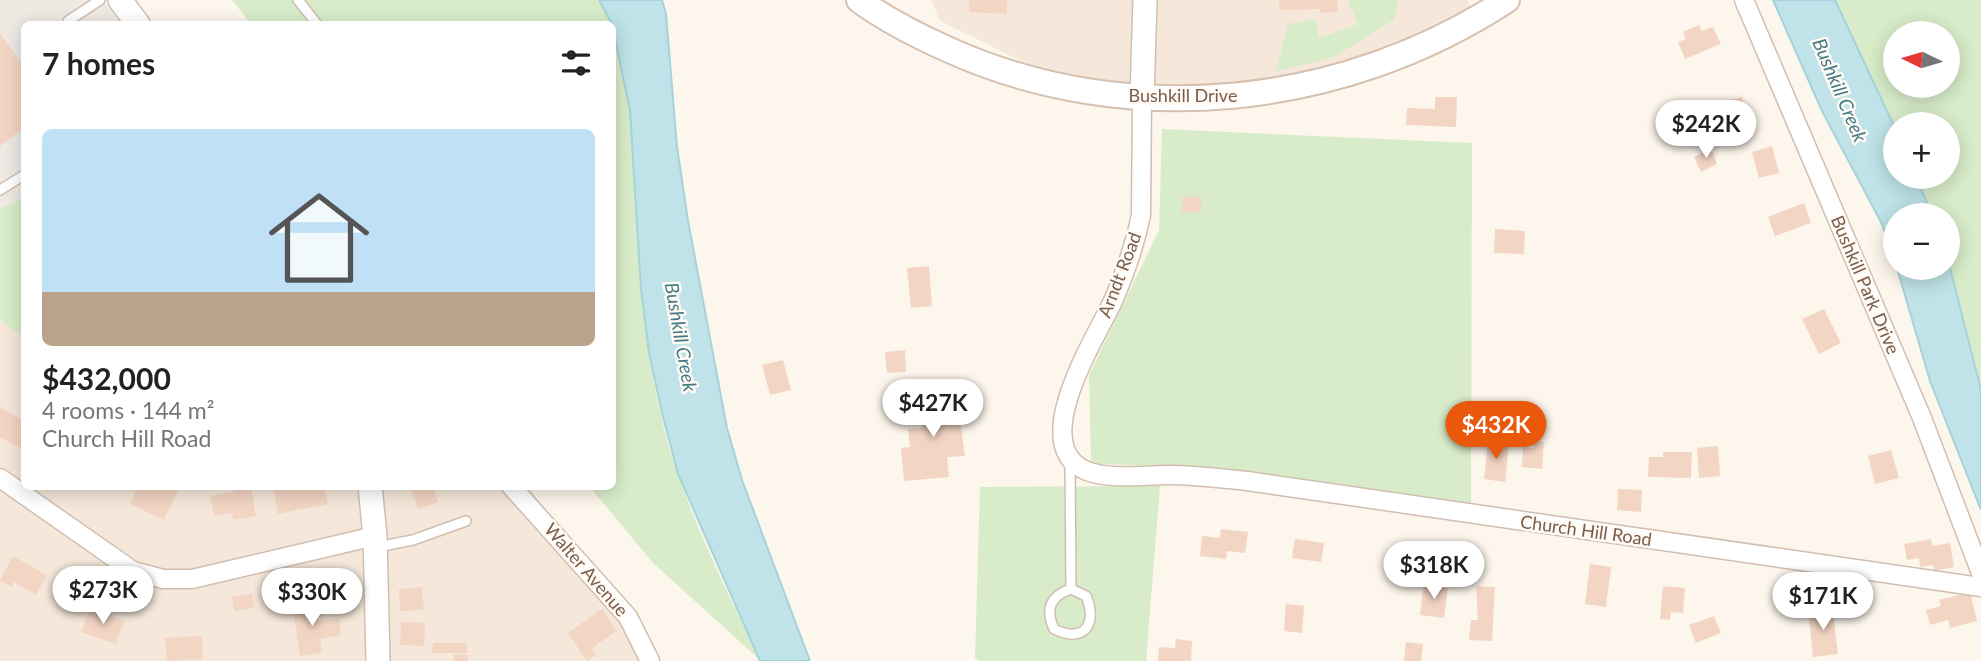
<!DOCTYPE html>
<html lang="en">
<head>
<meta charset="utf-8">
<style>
  :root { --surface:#fff; --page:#f6f6f6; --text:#222; --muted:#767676; --accent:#ea580c }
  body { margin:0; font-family:Lato,sans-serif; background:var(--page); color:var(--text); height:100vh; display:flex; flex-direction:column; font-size:26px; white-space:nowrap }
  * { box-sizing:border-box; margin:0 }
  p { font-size:23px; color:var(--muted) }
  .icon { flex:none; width:38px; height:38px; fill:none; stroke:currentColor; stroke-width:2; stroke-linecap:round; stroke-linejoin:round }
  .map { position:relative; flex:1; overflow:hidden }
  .drawer { position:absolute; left:21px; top:21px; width:595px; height:469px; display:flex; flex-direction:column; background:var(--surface); border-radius:10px; box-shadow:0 4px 18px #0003 }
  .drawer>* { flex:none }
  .needle { width:46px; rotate:275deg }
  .tools { position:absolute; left:1883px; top:21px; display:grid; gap:14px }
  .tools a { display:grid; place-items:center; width:77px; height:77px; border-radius:50%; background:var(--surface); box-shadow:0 4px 18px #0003; font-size:35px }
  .price { position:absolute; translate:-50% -60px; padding:0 16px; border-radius:24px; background:#fff; color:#222; font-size:23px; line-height:46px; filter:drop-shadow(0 2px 4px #0008) }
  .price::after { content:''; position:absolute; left:50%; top:42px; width:21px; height:16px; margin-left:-10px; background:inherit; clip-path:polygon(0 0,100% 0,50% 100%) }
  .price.active { background:var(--accent); color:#fff }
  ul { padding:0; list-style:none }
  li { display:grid; align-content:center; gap:14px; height:371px; padding:0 21px }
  li span { display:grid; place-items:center; height:217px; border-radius:10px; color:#555 }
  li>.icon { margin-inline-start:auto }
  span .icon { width:126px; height:126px; fill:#fffc; stroke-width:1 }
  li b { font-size:30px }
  h2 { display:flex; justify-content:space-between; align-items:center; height:84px; padding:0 21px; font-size:30px }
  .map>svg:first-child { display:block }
  .residential { fill:#f5e8da }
  .industrial { fill:#efe9e4 }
  .green { fill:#d8ecc9; fill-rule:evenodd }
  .water { fill:#bfe3e8; stroke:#a5d3da; stroke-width:2 }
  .building { fill:#f3d5c3 }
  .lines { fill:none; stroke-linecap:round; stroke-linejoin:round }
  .service-casing { stroke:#d1beb0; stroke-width:12 }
  .minor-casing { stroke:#d1beb0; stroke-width:21 }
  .tertiary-casing { stroke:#d1beb0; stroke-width:26 }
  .secondary-casing { stroke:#d6c0b0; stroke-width:28 }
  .service { stroke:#fff; stroke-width:9 }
  .minor { stroke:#fff; stroke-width:18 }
  .tertiary { stroke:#fff; stroke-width:23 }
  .secondary { stroke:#fff; stroke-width:24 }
  .labels { text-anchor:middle; stroke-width:5; stroke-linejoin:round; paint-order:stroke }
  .street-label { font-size:18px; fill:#7a5c4d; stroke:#fffaf3 }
  .water-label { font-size:19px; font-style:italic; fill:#437c86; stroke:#fffaf3 }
</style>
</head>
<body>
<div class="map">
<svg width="1981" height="661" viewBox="0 0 1981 661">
  <rect width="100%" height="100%" fill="#fdf6ec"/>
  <g class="residential">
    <path d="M931 0H1468L1474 29 1242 87 1078 89 940 21Z"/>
    <path d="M0 320 24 338V486L529 487 651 661H0Z"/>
  </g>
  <path class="industrial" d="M0 0H103L122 24H24V198L0 208Z"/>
  <g class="green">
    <path d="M232 0H599L611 24H251Z"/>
    <path d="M1348 0H1398L1394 20 1332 58 1276 71 1288 24 1315 19 1319 38 1358 24Z"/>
    <path d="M1835 0H1981V390L1948 260V215H1932L1916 177H1948V124H1895V128ZM1895 33H1948V86H1895Z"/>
    <path d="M613 29C645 132 632 245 649 350 655 391 664 436 678 475 700 538 731 599 759 659L653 563 590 487 612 486Z"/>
    <path d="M1162 129 1472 143 1471 506 1212 467 1091 464 1089 375 1159 230Z"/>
    <path d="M24 198V338L0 320V208Z"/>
    <path d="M1160 486 1146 661H979L975 658 980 487Z"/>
  </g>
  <g class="water">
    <path d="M599 0H662L666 14 677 147 688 221 727 428 742 480 810 661H760L678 474 662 413 649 352 641 289 630 111 612 24Z"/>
    <path d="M1773 0H1835L1895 128V177H1916L1932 215H1895V263L1882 224 1822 111Z"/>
    <path d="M1948 260 1981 390V510L1930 381 1897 268H1948Z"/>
  </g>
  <g class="building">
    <path d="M969 0H1007V14L969 12Z"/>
    <path d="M1279 0H1337L1338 12 1320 13V9L1279 10Z"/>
    <path d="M1699 25 1702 31 1713 27 1721 44 1685 59 1678 42 1686 39 1683 32Z"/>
    <path d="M0 33 24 67V128L0 146Z"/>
    <path d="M1435 97H1457L1456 127 1406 125 1407 108 1435 109Z"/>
    <path d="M1742 97 1748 118 1729 123 1723 102Z"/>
    <path d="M1772 146 1779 173 1759 178 1752 152Z"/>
    <path d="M1711 149 1717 164 1701 172 1694 157Z"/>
    <rect x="1182" y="197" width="19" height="15"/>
    <path d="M1804 203 1811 223 1775 236 1768 217Z"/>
    <path d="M1495 229 1525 231 1524 254 1494 253Z"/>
    <path d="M929 266 932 306 911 308 907 268Z"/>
    <path d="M1824 309 1841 343 1819 354 1802 319Z"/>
    <path d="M905 350 906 372 887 373 885 352Z"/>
    <path d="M783 360 791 390 770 395 762 365Z"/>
    <path d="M943 390 944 405 958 404 965 456 947 457 949 477 904 481 901 448 910 447 908 429 922 428 919 392Z"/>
    <path d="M0 407 24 421V450L0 437Z"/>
    <path d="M1488 440 1509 443 1505 482 1484 479Z"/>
    <path d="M1533 441 1544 442 1542 469 1522 467 1523 447 1533 448Z"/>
    <path d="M1718 446 1720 476 1699 478 1697 448Z"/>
    <path d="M1891 450 1899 478 1875 484 1868 456Z"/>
    <path d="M1663 452H1692L1691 478 1648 477 1649 457H1663Z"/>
    <path d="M138 486H172L178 490 164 520 130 504Z"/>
    <path d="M233 486H251L256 516 233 520 232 513 214 516 210 496 234 492Z"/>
    <path d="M273 486H324L328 504 278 514Z"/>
    <path d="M410 486H433L438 502 418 509Z"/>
    <path d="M1618 489 1642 490 1641 512 1617 510Z"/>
    <path d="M1221 529 1248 532 1245 553 1227 551 1226 559 1200 556 1202 536 1220 538Z"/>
    <path d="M1295 539 1324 543 1321 562 1292 558Z"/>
    <path d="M1931 539 1932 546 1950 543 1954 567 1934 571 1933 565 1920 567 1919 558 1907 560 1904 544Z"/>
    <path d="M13 556 47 575 36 595 14 582 12 587 0 580Z"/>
    <path d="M1590 564 1611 567 1606 607 1585 604Z"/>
    <path d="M1424 585 1448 588 1444 618 1420 615Z"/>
    <path d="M1476 586 1495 587 1492 641 1469 640 1471 620H1478Z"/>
    <path d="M1663 586 1685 588 1683 613 1671 612 1670 620 1660 619Z"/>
    <path d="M422 587 424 610 400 611 399 589Z"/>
    <path d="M1970 592 1977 621 1950 628 1948 620 1930 625 1926 610 1941 606 1939 600Z"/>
    <path d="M252 594 254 608 234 611 232 597Z"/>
    <path d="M314 599 318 621 339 618 341 635 320 639 322 653 300 656 292 603Z"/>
    <path d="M1286 604 1304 606 1302 633 1284 631Z"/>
    <path d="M1832 606 1838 654 1813 657 1808 609Z"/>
    <path d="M89 609 124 621 116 644 81 632Z"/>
    <path d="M602 609 617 631 592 648 596 654 587 661 568 633Z"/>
    <path d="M1714 616 1721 633 1696 643 1689 625Z"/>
    <path d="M401 622 425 623 424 646 400 645Z"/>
    <path d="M202 636 203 659 167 661 165 638Z"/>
    <path d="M1176 639 1192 641 1191 661H1158L1159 647 1175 648Z"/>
    <path d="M1406 642 1423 644 1421 661H1404Z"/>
    <path d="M433 643H467V653H432Z"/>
    <path d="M454 654 468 655V661H454Z"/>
  </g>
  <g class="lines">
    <defs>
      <g id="service">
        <path d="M298 0 317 24"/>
        <path d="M70 24 68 21 100 0"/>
        <path d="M0 190 24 175"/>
        <path d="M1070 459 1071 589C1050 596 1045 609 1054 629 1084 644 1098 624 1086 596L1071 589"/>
        <path d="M377 547 413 540 466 521"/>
      </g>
      <g id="minor">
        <path d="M1744 0 1922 418 1981 573"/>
        <path d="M1142 97 1141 215C1135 245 1125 273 1113 301 1096 338 1021 453 1093 473 1116 479 1144 475 1168 475 1194 475 1220 478 1247 481L1981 587"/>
        <path d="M0 478 133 571 163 579H192L375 536"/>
        <path d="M511 486 628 617 650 661"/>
      </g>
      <g id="tertiary">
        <path d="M120 0 138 24"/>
        <path d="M1142 97 1145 0"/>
        <path d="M370 486 375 536 378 661"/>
      </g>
      <path id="secondary" d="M859 0C886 20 916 35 947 49 1127 131 1342 108 1507 0"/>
    </defs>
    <use href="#service" class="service-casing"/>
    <use href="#minor" class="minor-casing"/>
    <use href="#tertiary" class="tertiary-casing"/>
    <use href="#secondary" class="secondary-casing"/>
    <use href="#service" class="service"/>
    <use href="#minor" class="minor"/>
    <use href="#tertiary" class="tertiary"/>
    <use href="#secondary" class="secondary"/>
  </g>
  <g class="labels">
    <g class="street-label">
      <text x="1183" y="102">Bushkill Drive</text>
      <text transform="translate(1120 275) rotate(-69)" y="6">Arndt Road</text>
      <text transform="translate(1865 285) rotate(67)" y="6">Bushkill Park Drive</text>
      <text transform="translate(1586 531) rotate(8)" y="6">Church Hill Road</text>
      <text transform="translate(586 570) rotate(49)" y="6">Walter Avenue</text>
    </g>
    <g class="water-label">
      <text transform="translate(1840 90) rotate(67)" y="7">Bushkill Creek</text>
      <text transform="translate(681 337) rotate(80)" y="7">Bushkill Creek</text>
    </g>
  </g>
</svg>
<div class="tools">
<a><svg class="needle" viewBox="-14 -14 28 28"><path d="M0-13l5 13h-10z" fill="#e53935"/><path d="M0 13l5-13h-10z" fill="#767676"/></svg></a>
<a>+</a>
<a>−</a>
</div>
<b class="price" style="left:1706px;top:160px">$242K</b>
<b class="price" style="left:933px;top:439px">$427K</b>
<b class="price active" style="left:1496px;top:461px">$432K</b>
<b class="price" style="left:1434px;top:601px">$318K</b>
<b class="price" style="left:103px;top:626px">$273K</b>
<b class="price" style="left:312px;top:628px">$330K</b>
<b class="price" style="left:1823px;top:632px">$171K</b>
<section class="drawer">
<h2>7 homes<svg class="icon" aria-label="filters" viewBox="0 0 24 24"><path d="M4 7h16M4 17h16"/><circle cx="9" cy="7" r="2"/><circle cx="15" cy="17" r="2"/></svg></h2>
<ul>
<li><span style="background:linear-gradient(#bfe0f5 75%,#b9a48a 0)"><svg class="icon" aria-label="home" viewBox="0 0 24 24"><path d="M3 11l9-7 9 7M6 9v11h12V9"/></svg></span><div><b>$432,000</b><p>4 rooms · 144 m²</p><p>Church Hill Road</p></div></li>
</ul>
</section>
</div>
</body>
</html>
